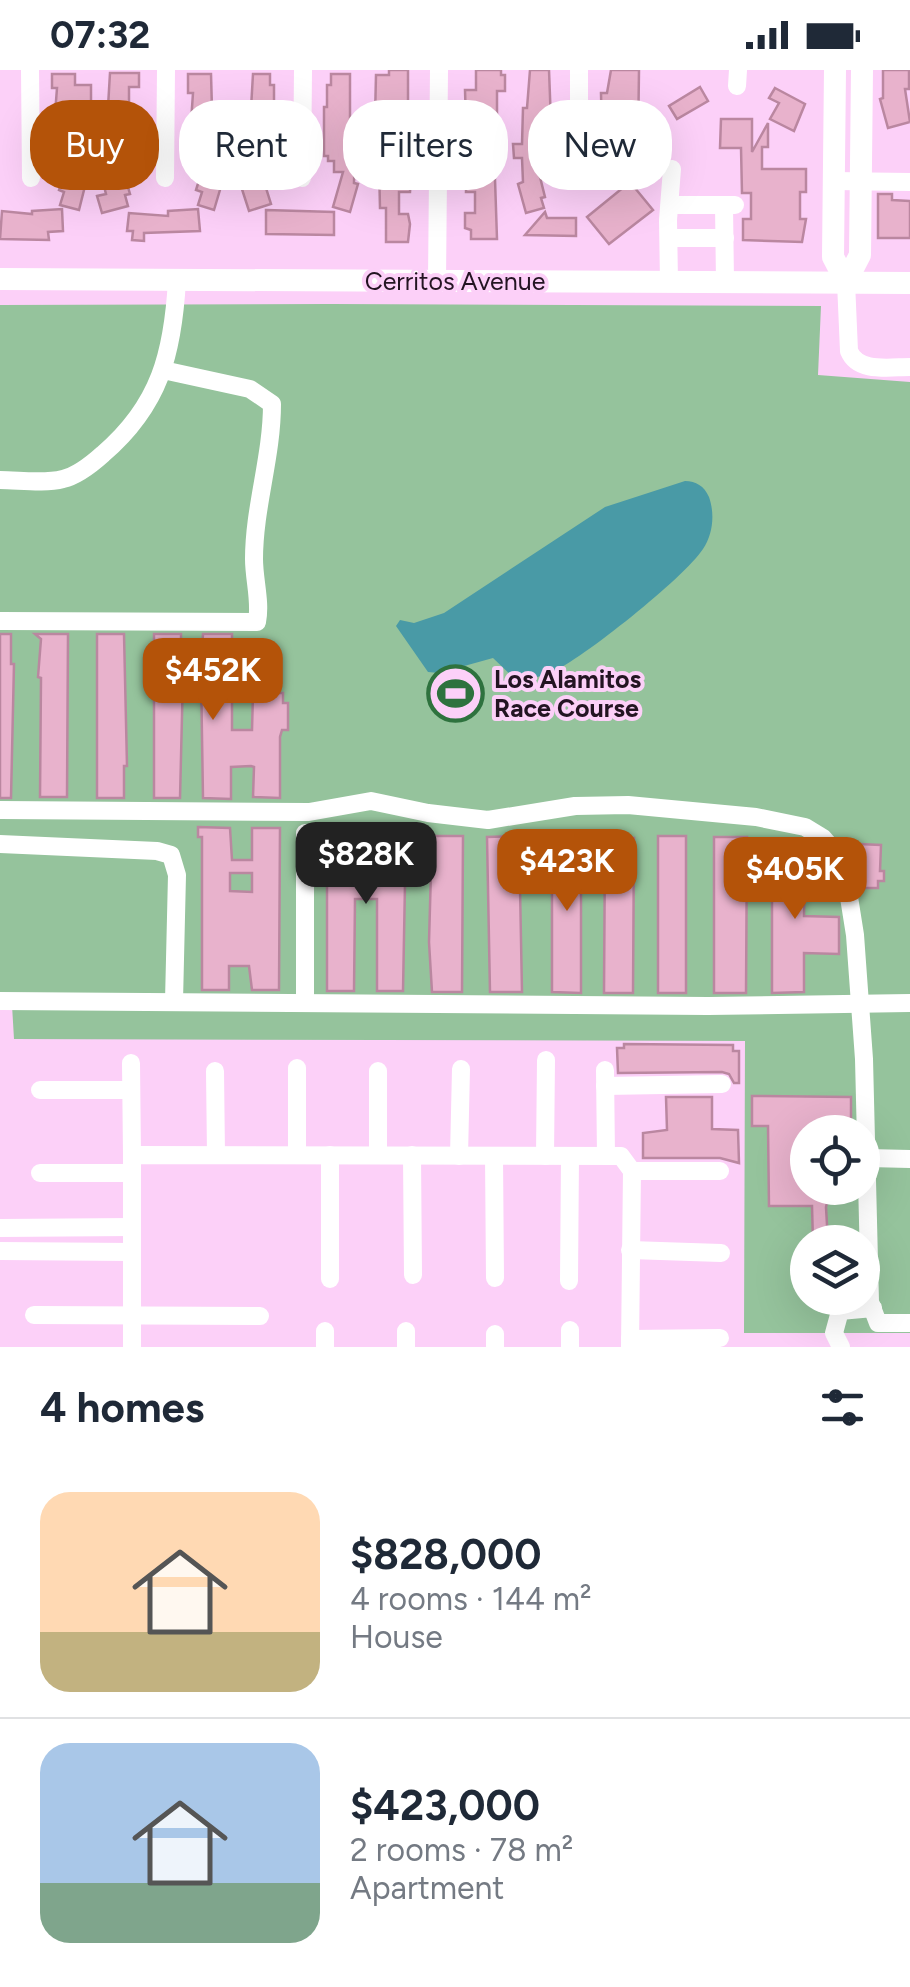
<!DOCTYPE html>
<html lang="en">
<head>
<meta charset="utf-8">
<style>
  :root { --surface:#fff; --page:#f6f6f7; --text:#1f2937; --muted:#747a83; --line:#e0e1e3; --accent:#b45309 }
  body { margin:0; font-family:Figtree,sans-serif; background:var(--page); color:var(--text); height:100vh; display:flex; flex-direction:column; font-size:38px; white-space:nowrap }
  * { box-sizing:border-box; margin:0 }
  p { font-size:32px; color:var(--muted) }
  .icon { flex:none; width:55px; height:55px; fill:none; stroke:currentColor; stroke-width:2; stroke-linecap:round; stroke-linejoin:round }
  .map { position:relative; height:1277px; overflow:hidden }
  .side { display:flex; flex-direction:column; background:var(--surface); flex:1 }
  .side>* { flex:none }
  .banner { position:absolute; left:30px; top:30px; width:850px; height:90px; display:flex; gap:20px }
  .tools { position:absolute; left:790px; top:1045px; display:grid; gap:20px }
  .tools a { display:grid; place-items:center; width:90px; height:90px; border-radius:50%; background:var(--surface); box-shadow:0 10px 40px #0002; font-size:50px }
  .price { position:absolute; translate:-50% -85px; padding:0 22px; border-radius:20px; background:var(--accent); color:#fff; font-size:32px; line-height:65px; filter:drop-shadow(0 2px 5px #0008) }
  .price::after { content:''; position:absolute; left:50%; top:60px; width:30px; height:22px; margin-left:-15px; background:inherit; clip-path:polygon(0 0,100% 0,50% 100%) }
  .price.active { background:#222; color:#fff }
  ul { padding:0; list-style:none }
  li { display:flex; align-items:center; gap:30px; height:250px; padding:0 40px }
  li+li { border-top:2px solid var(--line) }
  li span { display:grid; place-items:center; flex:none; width:280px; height:200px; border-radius:30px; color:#555 }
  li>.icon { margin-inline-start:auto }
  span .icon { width:120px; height:120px; fill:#fffc; stroke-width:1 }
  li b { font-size:42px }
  h2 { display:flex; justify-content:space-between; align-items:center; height:120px; padding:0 40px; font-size:42px }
  .tag { padding:0 35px; border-radius:40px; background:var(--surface); box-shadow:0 10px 40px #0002; font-size:35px; line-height:90px }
  .tag.active { background:var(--accent); color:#fff }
  .status { display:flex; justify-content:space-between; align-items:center; height:70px; padding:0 50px; background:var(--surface); direction:ltr }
  .status svg { height:28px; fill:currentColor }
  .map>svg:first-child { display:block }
  .green { fill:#95c39c; fill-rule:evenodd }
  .water { fill:#499aa6 }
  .building { fill:#e8b2cc; stroke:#ba87a0; stroke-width:2.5; fill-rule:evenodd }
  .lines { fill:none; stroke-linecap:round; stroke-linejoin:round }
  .minor { stroke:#fff; stroke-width:18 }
  .major { stroke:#fff; stroke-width:22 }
  .labels { text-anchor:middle; stroke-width:8; stroke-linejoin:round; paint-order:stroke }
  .street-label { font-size:25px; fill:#231422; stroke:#fcd0f8 }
  .poi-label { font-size:25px; font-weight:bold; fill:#231422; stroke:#fcd0f8; text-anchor:start }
</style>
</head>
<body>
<div class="status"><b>07:32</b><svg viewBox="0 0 49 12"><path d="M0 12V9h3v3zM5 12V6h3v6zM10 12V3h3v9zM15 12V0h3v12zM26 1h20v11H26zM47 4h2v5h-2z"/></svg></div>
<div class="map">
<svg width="910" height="1277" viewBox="0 0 910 1277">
  <rect width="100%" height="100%" fill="#fcd0f8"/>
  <path class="green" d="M331 234 821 236 818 305 910 312V1263H744L745 971 14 969 12 935H0V235ZM808 1062H862V1118H808ZM808 1172H862V1228H808Z"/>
  <path class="water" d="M685 411C696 411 704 416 709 427 715 444 713 464 703 479 684 508 582 589 551 603 539 608 525 609 513 607L493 588 439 603 428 602 396 556 400 550 414 553 444 543 605 437Z"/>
  <g class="building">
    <path d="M389 0H408V38H413V52H406V71H411V87H397V107H411L410 122H399V144H408L410 154 408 172H386V138H380L378 48H375L376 5H389Z"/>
    <path d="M476 0H501V5H505V21H497V68H491V109H495L497 169H471V160L465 158V143H475V122H466L467 72H475V53H466L465 20H476Z"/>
    <path d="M530 0H549L551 53H542L541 73 551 72V83H544V103H539L545 127 541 128 544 138 526 143 518 114 523 112 522 88H514L513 74H522L523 38H527Z"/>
    <path d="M611 0H639L638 75H647V102L618 103V95H612V90H608V68L602 69 601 23H607Z"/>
    <path d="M883 0H909V19H905L910 52 888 58 880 29 883 28Z"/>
    <path d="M110 3H139V17H129V37H132V51H137V67H132L131 100H123L130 124 125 125 128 136 102 143 97 126 106 124 103 112 106 83 113 84V54H107Z"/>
    <path d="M52 4H75V15H91V33H78V72H90V84H81V110L86 112 79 140 60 135 64 122 59 120 65 100H60V84H52L57 18H52Z"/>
    <path d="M188 4H211L214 110 222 113 214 140 198 135 202 122 196 120 202 101H196V67H190L193 23H188Z"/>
    <path d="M253 4H270V15H274V32L272 55H268L266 69V102H261L271 134 249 141 240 113V85H247L249 73Z"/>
    <path d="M331 4H350V73H355L354 113 358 114 350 142 333 137 343 102H334V91H328V86H324V37H327V15H331Z"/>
    <path d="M700 17 708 31 677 49 669 36Z"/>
    <path d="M775 18 805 34 794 61 770 49 779 33 769 28Z"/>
    <path d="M721 49H752V82L768 53V77H762V99H806V122H800V149H806L802 172 743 170V149H751V123H742L741 78H720Z"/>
    <path d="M630 112 653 140 609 174 587 147Z"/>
    <path d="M878 124H892V130L910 131V168H878Z"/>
    <path d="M62 139 63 161 48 162 49 170 0 169 2 141 32 144V141Z"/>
    <path d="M198 139 200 161 144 163V171L132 170 133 161H127L129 143 168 146V141Z"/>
    <path d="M266 140 334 142V165L266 164Z"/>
    <path d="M545 142 547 148H576V166L525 165Z"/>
    <path d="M0 564H11V594H14L11 728H0Z"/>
    <path d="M35 564H68L67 727H40L41 608 38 607 41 569Z"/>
    <path d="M97 564H124L127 696H124V728H97Z"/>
    <path d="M154 564H181V595H201L203 564H232V660H252L253 623H283V633H288V660H282L280 667V728L253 727 254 697 251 696 231 697V729L203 728 201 605H183L180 728H154Z"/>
    <path d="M198 757 230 758 232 790H252V758H280L279 920H252L249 896H229V920H202V767H198ZM230 803H252V822L230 821Z"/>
    <path d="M327 760H356L355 789H377V760H406L403 921H377V829H355L354 921H327Z"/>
    <path d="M432 766H463L462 922H432L429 872Z"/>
    <path d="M519 766 522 922H490L487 767Z"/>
    <path d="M552 766H581V923L552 922Z"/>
    <rect x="658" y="766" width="28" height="157"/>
    <path d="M605 767 634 768 633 923H604Z"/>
    <path d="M714 767H747L746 923H714Z"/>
    <path d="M772 774H805L804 846 839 847V884L804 883V922L772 923Z"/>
    <path d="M859 774 881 775 880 801H884V811H878V818H860Z"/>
    <path d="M624 974 733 975V981H739V1013H734L729 1004 722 1002 618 1003 617 978H624Z"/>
    <path d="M752 1026 851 1027V1057H808V1118H832V1129H828L826 1137 828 1172H813L812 1136H769L768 1056H752Z"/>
    <path d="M666 1027H712V1059L738 1060 739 1093 720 1088H643V1063L667 1060Z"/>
  </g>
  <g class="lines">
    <g class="minor">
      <path d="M30 0 31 108"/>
      <path d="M579 0V109"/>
      <path d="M737 16 738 0"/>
      <path d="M165 108 166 0"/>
      <path d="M302 108 303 0"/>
      <path d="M833 111 910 112"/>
      <path d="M672 135H735"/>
      <path d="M724 135 725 212"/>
      <path d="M669 168H725"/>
      <path d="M437 211 439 0"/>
      <path d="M669 212 668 150 672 99"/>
      <path d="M846 212 849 281C858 303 889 297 910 297"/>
      <path d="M0 410C19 410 44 414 63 409 76 406 93 393 103 384 160 335 173 283 177 210"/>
      <path d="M0 551 257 552C261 532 254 510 254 489 254 437 272 387 272 334L250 319 163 300"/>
      <path d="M0 740 309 742 371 731 428 743 488 750 575 736 628 735 756 747 805 757 823 768 837 784 848 821 855 865 864 989 870 1232 878 1253H910"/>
      <path d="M305 763V933"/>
      <path d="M0 774 157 781 171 785 177 805 174 931"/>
      <path d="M0 931 708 936 910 933"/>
      <path d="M131 993 132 1085"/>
      <path d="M297 998V1085"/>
      <path d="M605 1000 606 1086"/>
      <path d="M215 1001 216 1085"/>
      <path d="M378 1001V1085"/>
      <path d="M605 1016 722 1014"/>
      <path d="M40 1020H131"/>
      <path d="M330 1085V1209"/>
      <path d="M412 1085 413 1205"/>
      <path d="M459 1086 461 999"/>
      <path d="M494 1086 495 1208"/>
      <path d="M545 1086 546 990"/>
      <path d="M868 1088 910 1089"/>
      <path d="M632 1101H720"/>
      <path d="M40 1103H132"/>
      <path d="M0 1158 132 1157"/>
      <path d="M630 1180 721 1183"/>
      <path d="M0 1181 132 1182"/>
      <path d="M569 1211 570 1086"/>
      <path d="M34 1245 260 1246"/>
      <path d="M630 1269 720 1268"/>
      <path d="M132 1277V1085L621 1086 632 1101 630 1277"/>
      <path d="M325 1277V1261"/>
      <path d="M406 1277V1261"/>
      <path d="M495 1277V1264"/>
      <path d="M570 1277V1260"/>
      <path d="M841 1277 834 1263 840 1241 873 1238"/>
    </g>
    <g class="major">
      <path d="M835 0 833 187 846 212"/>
      <path d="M0 209 910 213"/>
      <path d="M846 212 860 185 862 0"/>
    </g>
  </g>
  <defs>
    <symbol id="stadium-ring" viewBox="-11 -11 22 22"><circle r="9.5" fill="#fcd0f8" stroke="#2e723e" stroke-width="1.5"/><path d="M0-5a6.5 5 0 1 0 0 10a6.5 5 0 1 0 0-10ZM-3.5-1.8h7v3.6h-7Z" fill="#2e723e"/></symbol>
  </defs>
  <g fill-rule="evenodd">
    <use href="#stadium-ring" x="424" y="592" width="63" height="63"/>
  </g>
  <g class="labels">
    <g class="street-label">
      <text x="455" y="220">Cerritos Avenue</text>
    </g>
    <g class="poi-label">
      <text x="494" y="618">Los Alamitos<tspan x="494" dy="29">Race Course</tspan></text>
    </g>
  </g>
</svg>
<div class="tools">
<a><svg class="icon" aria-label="locate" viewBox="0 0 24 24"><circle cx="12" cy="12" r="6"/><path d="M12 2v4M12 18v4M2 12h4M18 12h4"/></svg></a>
<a><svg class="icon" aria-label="layers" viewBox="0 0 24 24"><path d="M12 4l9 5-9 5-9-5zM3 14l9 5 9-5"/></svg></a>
</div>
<b class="price" style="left:213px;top:653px">$452K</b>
<b class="price active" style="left:366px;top:837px">$828K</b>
<b class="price" style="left:567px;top:844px">$423K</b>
<b class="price" style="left:795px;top:852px">$405K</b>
<div class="banner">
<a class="tag active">Buy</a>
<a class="tag">Rent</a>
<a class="tag">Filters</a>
<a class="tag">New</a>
</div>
</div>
<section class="side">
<h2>4 homes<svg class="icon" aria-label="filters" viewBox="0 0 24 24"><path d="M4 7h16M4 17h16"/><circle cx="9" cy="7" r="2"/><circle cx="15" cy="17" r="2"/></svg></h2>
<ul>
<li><span style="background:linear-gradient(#ffd9b3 70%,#c2b280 0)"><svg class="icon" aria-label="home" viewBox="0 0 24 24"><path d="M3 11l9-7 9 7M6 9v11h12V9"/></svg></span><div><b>$828,000</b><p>4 rooms · 144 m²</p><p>House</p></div></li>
<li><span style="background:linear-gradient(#a9c7e8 70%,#7fa58c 0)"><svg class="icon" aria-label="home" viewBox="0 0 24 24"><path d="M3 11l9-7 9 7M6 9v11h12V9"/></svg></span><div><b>$423,000</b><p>2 rooms · 78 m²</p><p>Apartment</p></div></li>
</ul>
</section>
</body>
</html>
